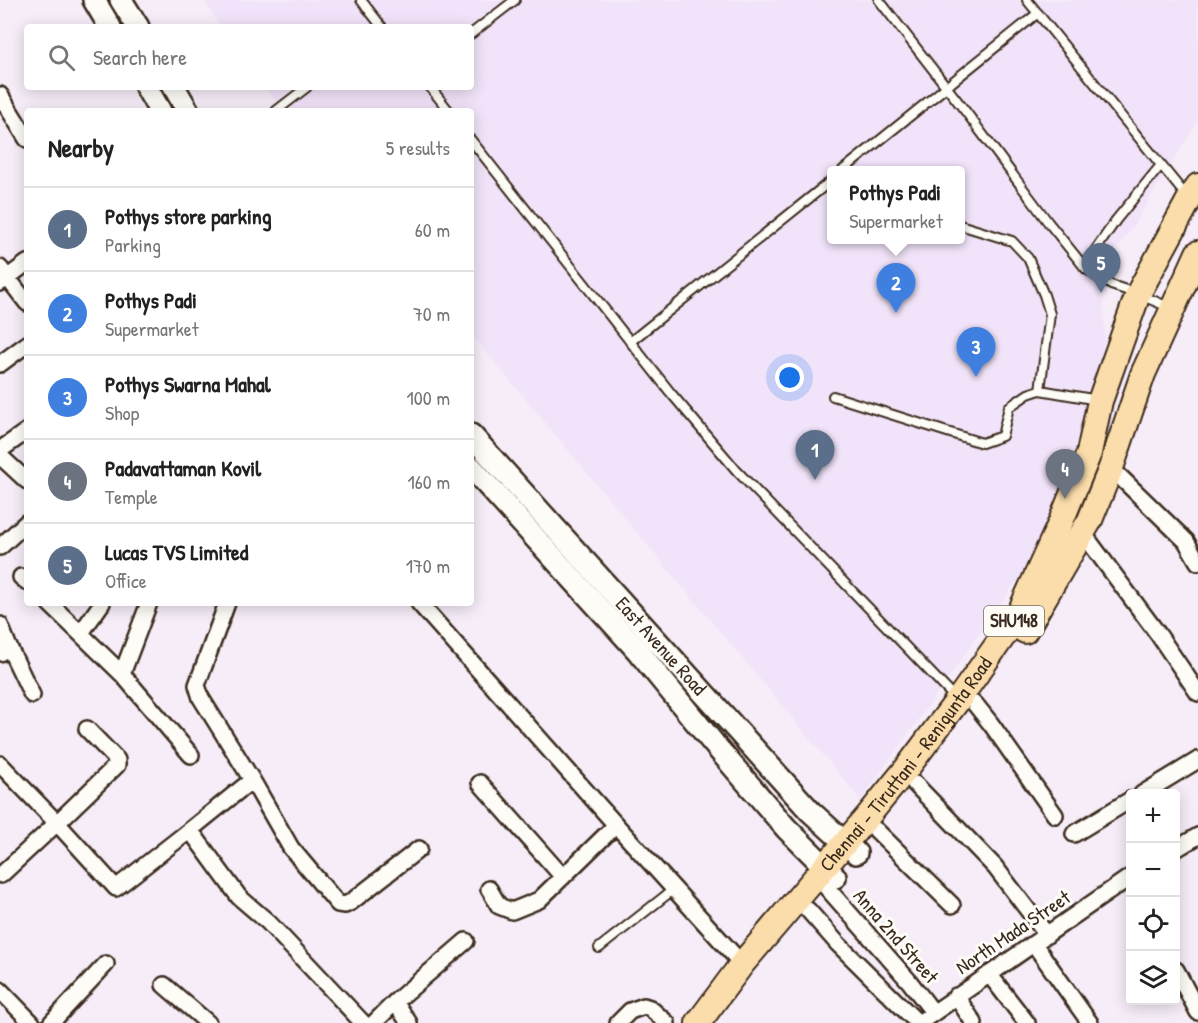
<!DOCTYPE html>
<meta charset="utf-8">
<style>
:root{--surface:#fff;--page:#f6f6f6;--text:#222;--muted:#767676;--line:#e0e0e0;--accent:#3b2a1e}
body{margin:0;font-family:"Patrick Hand",sans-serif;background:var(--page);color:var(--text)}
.controls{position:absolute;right:18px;bottom:18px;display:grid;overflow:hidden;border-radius:6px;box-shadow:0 3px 15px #0003}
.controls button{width:54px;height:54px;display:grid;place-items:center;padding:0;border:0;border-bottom:2px solid var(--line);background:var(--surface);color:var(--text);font:30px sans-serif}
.you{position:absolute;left:790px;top:378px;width:21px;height:21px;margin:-15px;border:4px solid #fff;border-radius:50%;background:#1a73e8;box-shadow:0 0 0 9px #1a73e833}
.badge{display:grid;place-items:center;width:39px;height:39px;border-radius:50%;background:var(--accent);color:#fff;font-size:20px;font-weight:700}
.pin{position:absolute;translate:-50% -50px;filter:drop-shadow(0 2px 3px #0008)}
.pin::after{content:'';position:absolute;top:32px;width:21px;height:18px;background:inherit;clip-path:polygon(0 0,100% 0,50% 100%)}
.popup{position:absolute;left:827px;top:166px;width:138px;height:78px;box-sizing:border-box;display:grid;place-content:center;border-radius:6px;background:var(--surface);filter:drop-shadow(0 2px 4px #0005);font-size:20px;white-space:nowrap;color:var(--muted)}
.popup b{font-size:22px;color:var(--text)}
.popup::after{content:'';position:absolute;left:50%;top:100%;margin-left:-12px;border:12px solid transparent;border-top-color:var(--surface)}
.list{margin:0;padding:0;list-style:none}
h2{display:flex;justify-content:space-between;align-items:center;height:78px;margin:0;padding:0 24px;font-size:26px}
h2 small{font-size:20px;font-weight:400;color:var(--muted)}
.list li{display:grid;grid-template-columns:39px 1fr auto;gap:18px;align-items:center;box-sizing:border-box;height:84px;padding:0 24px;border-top:2px solid var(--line)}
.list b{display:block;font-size:22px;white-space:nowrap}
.list p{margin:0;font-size:20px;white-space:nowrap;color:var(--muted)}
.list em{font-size:20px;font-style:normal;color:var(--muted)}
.icon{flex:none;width:33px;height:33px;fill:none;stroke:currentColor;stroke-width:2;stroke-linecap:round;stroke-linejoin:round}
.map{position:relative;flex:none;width:1198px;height:1023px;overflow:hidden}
.search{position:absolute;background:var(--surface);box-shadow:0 3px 15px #0003;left:24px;top:24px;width:450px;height:66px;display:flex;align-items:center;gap:15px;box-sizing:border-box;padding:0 21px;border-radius:6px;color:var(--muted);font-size:22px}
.panel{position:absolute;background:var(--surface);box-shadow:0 3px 15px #0003;left:24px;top:108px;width:450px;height:498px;border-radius:6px}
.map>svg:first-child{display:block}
.built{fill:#f1e3f9;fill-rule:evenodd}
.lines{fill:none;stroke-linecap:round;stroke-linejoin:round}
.service-casing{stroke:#3b2a1e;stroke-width:12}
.minor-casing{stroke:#3b2a1e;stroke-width:20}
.secondary-casing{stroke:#3b2a1e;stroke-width:26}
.primary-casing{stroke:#3b2a1e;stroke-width:28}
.service{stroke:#fdfcf7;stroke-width:8}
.minor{stroke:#fdfcf7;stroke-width:15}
.secondary{stroke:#fdfcf7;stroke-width:21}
.primary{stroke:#fbddab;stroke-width:24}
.labels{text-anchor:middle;stroke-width:6;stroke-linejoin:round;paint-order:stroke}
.shield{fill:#fdfcf7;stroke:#75695f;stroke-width:1.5}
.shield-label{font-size:18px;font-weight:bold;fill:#3b2a1e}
.street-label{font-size:20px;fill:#3b2a1e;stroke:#fdfcf7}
</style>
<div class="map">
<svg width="1198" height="1023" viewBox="0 0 1198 1023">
<rect width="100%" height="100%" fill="#f6edf8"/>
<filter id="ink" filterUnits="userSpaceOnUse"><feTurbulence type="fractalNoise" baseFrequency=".0167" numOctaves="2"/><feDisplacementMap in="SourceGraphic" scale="12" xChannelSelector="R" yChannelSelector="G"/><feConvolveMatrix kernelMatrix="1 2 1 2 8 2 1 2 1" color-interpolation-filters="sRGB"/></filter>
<g filter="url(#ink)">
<path class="built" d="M204,0H1198V121L1130,231L1102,269L1105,341L1051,533L861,800L471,334V111H284L264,87H471V27H220ZM832,170H960V240H832Z"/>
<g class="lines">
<g class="service-casing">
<path id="service" d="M361,0L382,27
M879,0L966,112L1048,222L1086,269L1111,285L1138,294L1171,308
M1027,0L1187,197
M471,34L515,0
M430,87L449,111
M276,111L307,87
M471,140L670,392L737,471L955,698
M843,170L1038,13
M960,225L1012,241L1028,258L1044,295L1050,314L1040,390
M1084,267L1116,220L1161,165
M630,342L832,180
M833,396L982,443L1002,436L1009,407L1028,394L1040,390L1098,400
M599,948L674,889"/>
</g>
<g class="minor-casing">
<path id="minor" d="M0,95L27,139
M0,268L27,303
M0,283L27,263
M0,364L27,344
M0,450L27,431
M0,456L27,481
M1111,468L1186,541L1198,562
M1083,533L1158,634L1198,693
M0,547L27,522
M21,577L27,582
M49,603L122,674L191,755
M227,603L197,685L201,698L252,780L291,848L338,904L345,905L351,902L419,849
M419,603L616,825L742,964
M0,625L8,645
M81,633L102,603
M0,653L8,645L32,695
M122,674L149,603
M975,704L991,724L1055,815
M87,729L117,760V765L57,823L116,888L190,830
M0,764L57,823L1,875
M252,780L190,830L239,897L268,922L363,1023
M480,783L563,877
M915,784L995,867L1047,935
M1142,794L1198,760
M876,830L952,905
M1074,834L1130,800
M1176,849L1198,836
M827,888L909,981L933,1012
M489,889L499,906L512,911L539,900L616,825
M808,910L838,944L918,1023
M1034,944L1090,1023
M1176,970L1198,1012
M989,974L1027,1023
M164,985L208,1023
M0,990L32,1023
M956,996L974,1023
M395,1002L409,1023
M51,1023L106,964
M374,1023L395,1002L466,941
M618,1023L630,1011L644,1006L650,1008L667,1023
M919,1023L1130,877"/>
</g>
<g class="secondary-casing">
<g id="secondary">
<path d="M94,0L110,27"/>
<path d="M121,0L138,27"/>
<path d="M146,87L160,111"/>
<path d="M174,87L188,111"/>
<path id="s1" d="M471,435L810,811L856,853"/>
<path d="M471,467L638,651L714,744L786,828L835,877"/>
</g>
</g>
<g class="primary-casing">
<g id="primary">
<path d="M1025,631L1090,520L1111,468L1143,374L1198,253"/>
<path id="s2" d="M698,1023L742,964L868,816L907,768L958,700L1019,614L1060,524L1089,453L1100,401L1138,294L1189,200L1198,186"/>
</g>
</g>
<use href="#service" class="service"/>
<use href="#minor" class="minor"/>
<use href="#secondary" class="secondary"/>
<use href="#primary" class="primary"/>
</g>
</g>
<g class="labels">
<rect class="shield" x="984" y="606" width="60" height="30" rx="4.5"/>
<g class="shield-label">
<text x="1014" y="627">SHU148</text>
</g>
<g class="street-label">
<text dy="7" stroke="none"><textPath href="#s1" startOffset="284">East Avenue Road</textPath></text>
<text dy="7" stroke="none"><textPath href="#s2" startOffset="332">Chennai - Tiruttani - Renigunta Road</textPath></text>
<text transform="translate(1013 932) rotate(-34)" y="7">North Mada Street</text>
<text transform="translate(896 936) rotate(49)" y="7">Anna 2nd Street</text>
</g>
</g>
</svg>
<div class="controls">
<button>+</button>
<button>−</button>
<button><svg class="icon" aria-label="locate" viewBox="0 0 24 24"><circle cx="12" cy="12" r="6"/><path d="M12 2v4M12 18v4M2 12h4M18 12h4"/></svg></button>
<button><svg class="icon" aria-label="layers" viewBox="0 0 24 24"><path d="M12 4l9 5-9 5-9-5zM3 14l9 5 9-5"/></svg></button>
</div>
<div class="you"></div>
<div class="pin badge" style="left:815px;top:480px;background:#5c6f8a">1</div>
<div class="pin badge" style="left:896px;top:313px;background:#3f7fe0">2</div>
<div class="popup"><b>Pothys Padi</b>Supermarket</div>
<div class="pin badge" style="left:976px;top:377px;background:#3f7fe0">3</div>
<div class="pin badge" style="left:1065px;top:499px;background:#6b7280">4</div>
<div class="pin badge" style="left:1101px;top:293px;background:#5c6f8a">5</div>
<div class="search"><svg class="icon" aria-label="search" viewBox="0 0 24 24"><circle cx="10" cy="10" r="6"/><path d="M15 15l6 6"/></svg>Search here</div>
<section class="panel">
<h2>Nearby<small>5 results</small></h2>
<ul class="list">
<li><span class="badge" style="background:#5c6f8a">1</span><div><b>Pothys store parking</b><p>Parking</p></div><em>60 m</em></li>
<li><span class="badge" style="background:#3f7fe0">2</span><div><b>Pothys Padi</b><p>Supermarket</p></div><em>70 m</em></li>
<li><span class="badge" style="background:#3f7fe0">3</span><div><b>Pothys Swarna Mahal</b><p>Shop</p></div><em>100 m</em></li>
<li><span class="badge" style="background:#6b7280">4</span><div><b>Padavattaman Kovil</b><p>Temple</p></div><em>160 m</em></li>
<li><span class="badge" style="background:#5c6f8a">5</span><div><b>Lucas TVS Limited</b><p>Office</p></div><em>170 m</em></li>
</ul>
</section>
</div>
